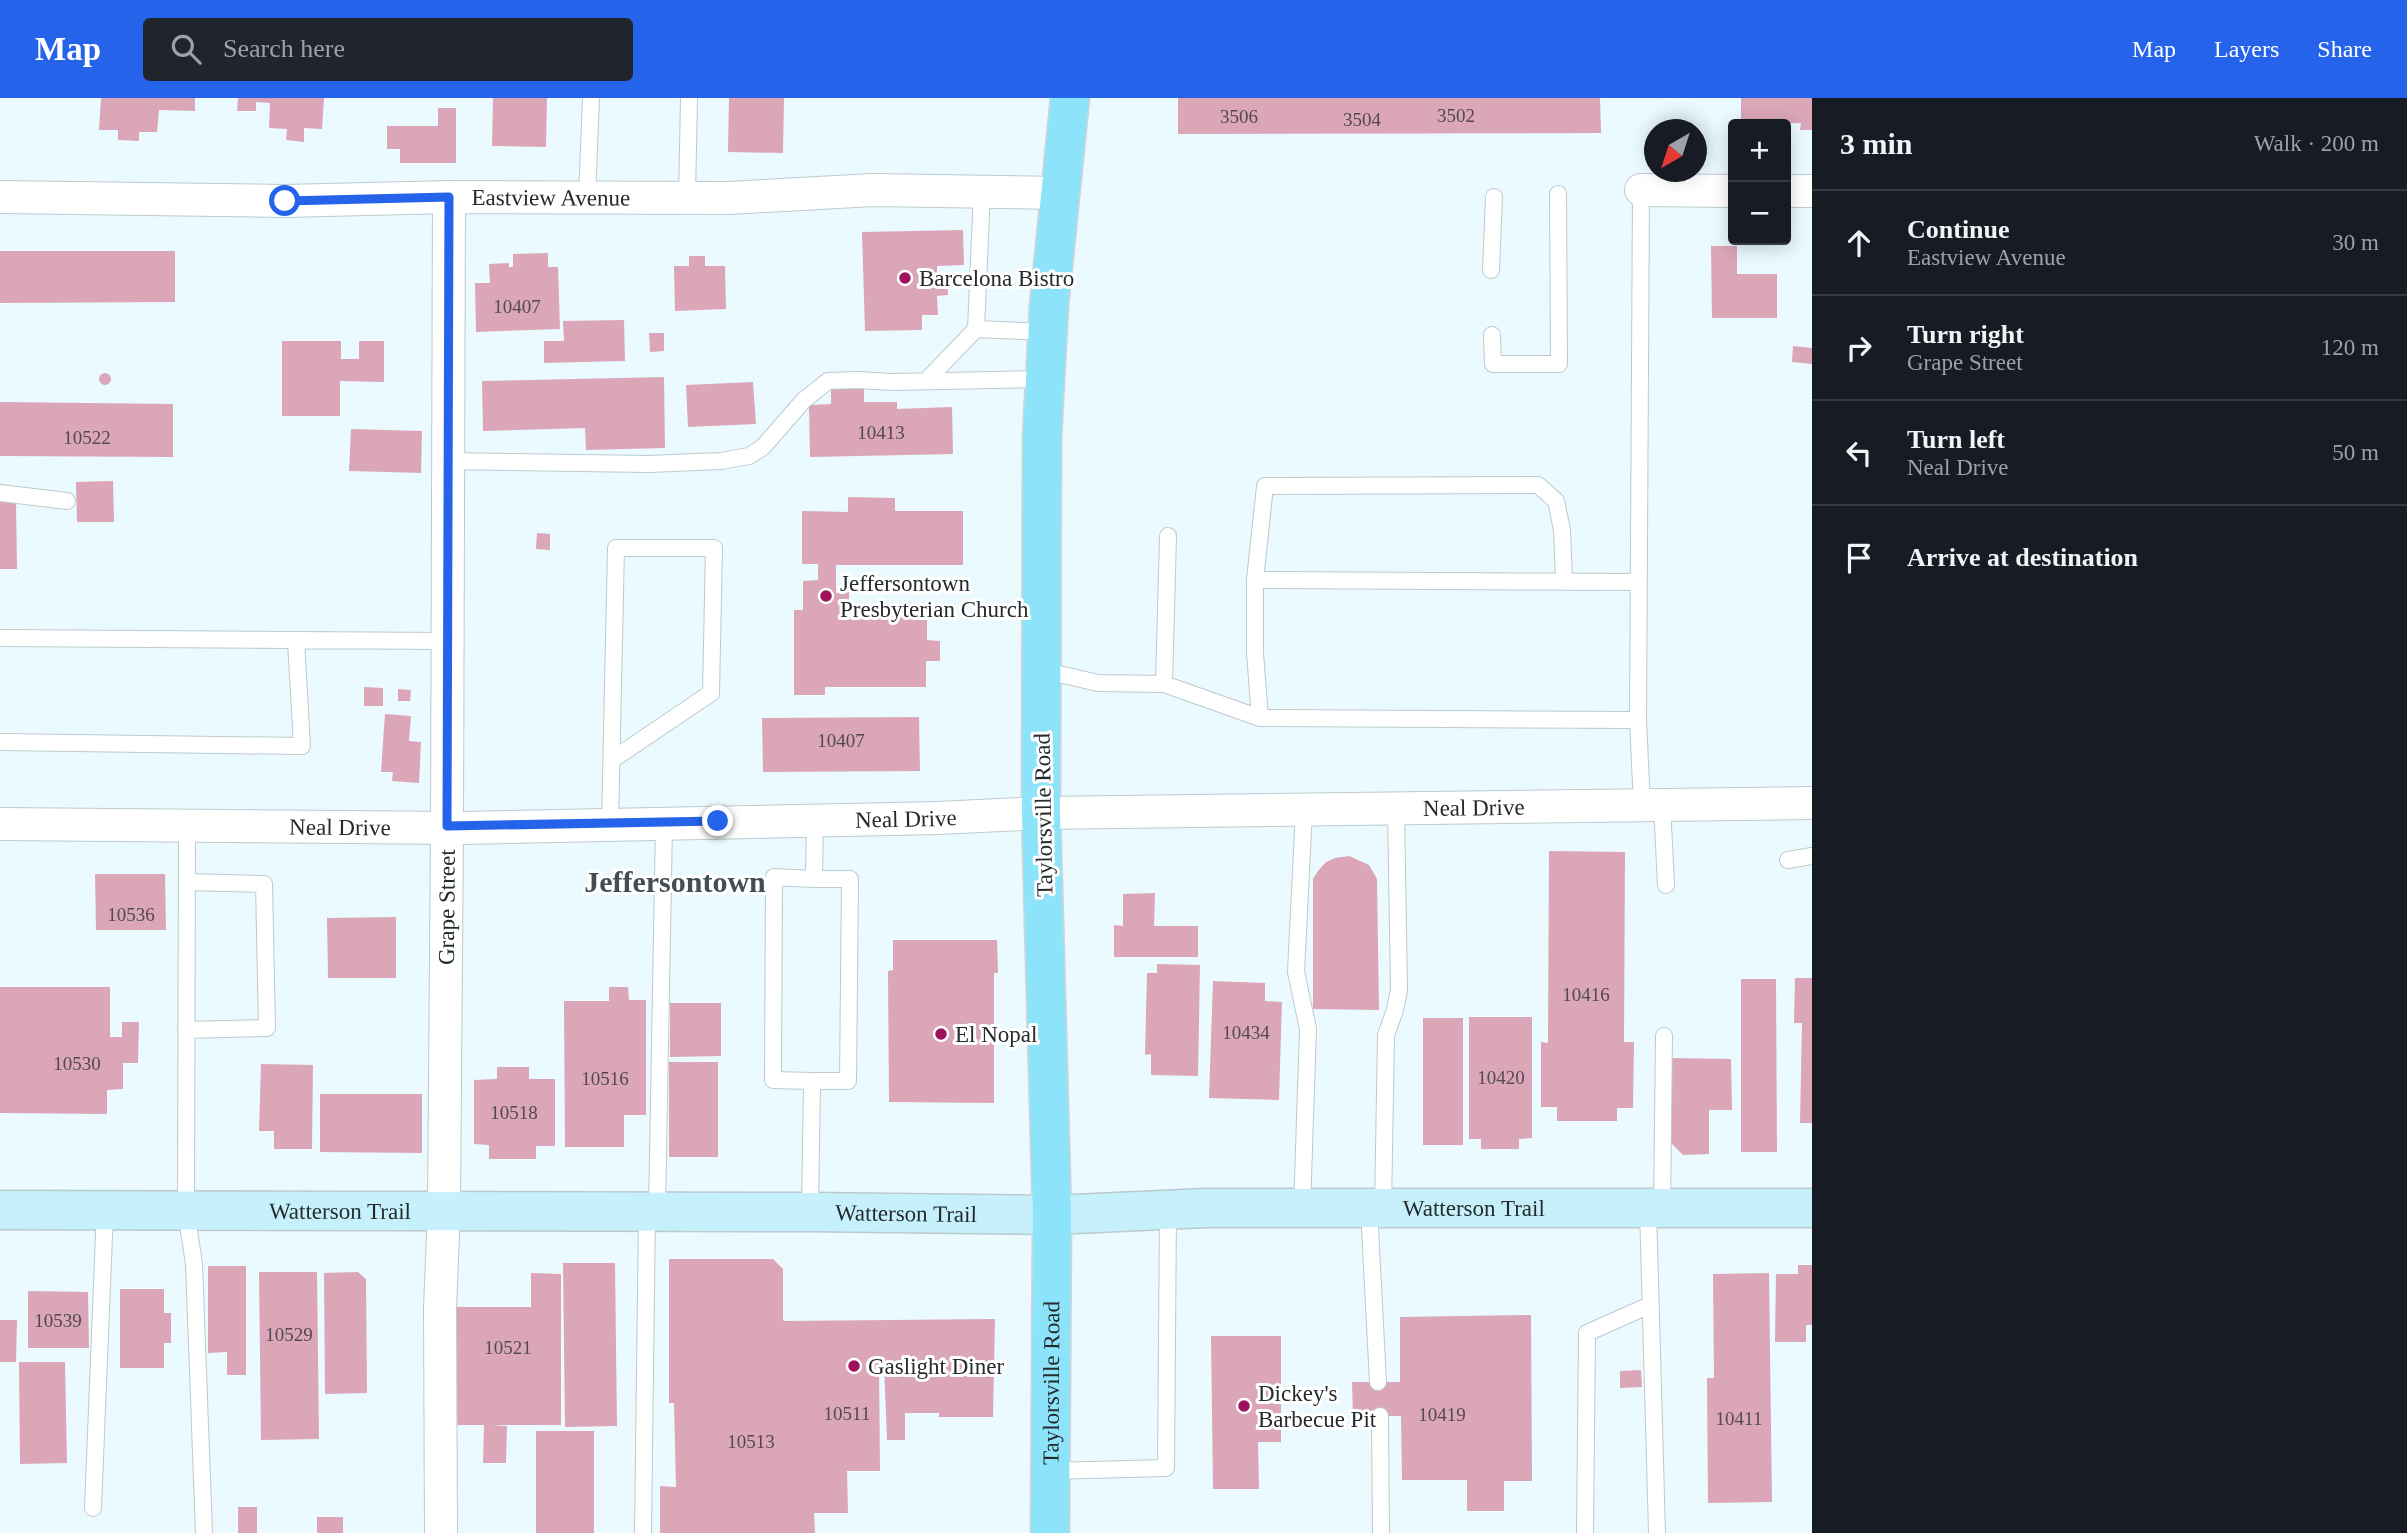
<!DOCTYPE html>
<meta charset="utf-8">
<style>
:root{--surface:#171b24;--page:#20242c;--text:#f1f3f6;--muted:#9ea1a6;--line:#363941;--accent:#2563eb}
body{margin:0;font-family:Georgia,serif;background:var(--page);color:var(--text)}
.controls{position:absolute;right:21px;top:21px;display:grid;overflow:hidden;border-radius:7px;box-shadow:0 4px 18px #0003}
.controls button{width:63px;height:63px;display:grid;place-items:center;padding:0;border:0;border-bottom:2px solid var(--line);background:var(--surface);color:var(--text);font:35px sans-serif}
.compass{position:absolute;left:1644px;top:21px;width:63px;height:63px;border-radius:50%;background:var(--surface);box-shadow:0 4px 18px #0003;rotate:219deg}
.stop{position:absolute;width:21px;height:21px;margin:-16px;border:5px solid #2563eb;border-radius:50%;background:#fff}
.stop.end{background:#2563eb;border-color:#fff;box-shadow:0 2px 7px #0008}
.list{margin:0;padding:0;list-style:none}
h2{display:flex;justify-content:space-between;align-items:center;height:91px;margin:0;padding:0 28px;font-size:30px}
h2 small{font-size:23px;font-weight:400;color:var(--muted)}
.list li{display:grid;grid-template-columns:46px 1fr auto;gap:21px;align-items:center;box-sizing:border-box;height:105px;padding:0 28px;border-top:2px solid var(--line)}
.list b{display:block;font-size:26px;white-space:nowrap}
.list p{margin:0;font-size:23px;white-space:nowrap;color:var(--muted)}
.list em{font-size:23px;font-style:normal;color:var(--muted)}
.icon{flex:none;width:38px;height:38px;fill:none;stroke:currentColor;stroke-width:2;stroke-linecap:round;stroke-linejoin:round}
.map{position:relative;flex:none;width:1812px;height:1435px;overflow:hidden}
header{display:flex;align-items:center;gap:42px;box-sizing:border-box;height:98px;padding:0 35px;background:var(--accent);color:#fff}
header strong{font-size:33px}
nav{display:flex;gap:38px;margin-inline-start:auto;font-size:24px}
.search{width:490px;height:63px;background:var(--page);display:flex;align-items:center;gap:18px;box-sizing:border-box;padding:0 24px;border-radius:7px;color:var(--muted);font-size:26px}
main{display:flex}
aside{flex:1;background:var(--surface)}
.map>svg:first-child{display:block}
.building{fill:#daa6b8}
.lines{fill:none;stroke-linecap:round;stroke-linejoin:round}
.service-casing{stroke:#bbcacf;stroke-width:18}
.minor-casing{stroke:#bbcacf;stroke-width:34}
.secondary-casing{stroke:#bbcacf;stroke-width:41}
.primary-casing{stroke:#d3d5d5;stroke-width:41}
.service{stroke:#fff;stroke-width:16}
.minor{stroke:#fff;stroke-width:32}
.secondary{stroke:#c6f1fc;stroke-width:38}
.primary{stroke:#8de3f9;stroke-width:38}
.route{stroke:#2563eb;stroke-width:9}
.poi-dot{fill:#9e115c;stroke:#fff;stroke-width:2.5}
.labels{text-anchor:middle;stroke-width:6;stroke-linejoin:round;paint-order:stroke}
.number-label{font-size:19px;fill:#524a50}
.street-label{font-size:23px;fill:#252b2d;stroke:#fff}
.poi-label{font-size:23px;fill:#252b2d;stroke:#fff;text-anchor:start}
.district-label{font-size:30px;font-weight:bold;fill:#424e52;stroke:#fff}
</style>
<header>
<strong>Map</strong>
<div class="search"><svg class="icon" aria-label="search" viewBox="0 0 24 24"><circle cx="10" cy="10" r="6"/><path d="M15 15l6 6"/></svg>Search here</div>
<nav><a>Map</a><a>Layers</a><a>Share</a></nav>
</header>
<main>
<div class="map">
<svg width="1812" height="1435" viewBox="0 0 1812 1435">
<rect width="100%" height="100%" fill="#ebfaff"/>
<path class="building" d="M101,0H195V13L159,12L157,34H139V43L118,42V32H99Z
M238,0H324L322,31L304,30V44L286,42L287,31L269,30L270,5L256,4V13H237Z
M493,0H547L546,49L492,48Z
M729,0H784L783,55L728,54Z
M1178,0H1600L1601,35L1178,36Z
M1741,0H1812V32H1800L1801,25L1741,26Z
M438,10H456V65H400V51H387V28H438Z
M963,132L964,167L937,168V182H947L948,197L937,198L938,217H922V232L865,233L862,134Z
M1711,148H1737V176H1777V220H1712Z
M0,153H175V204L0,205Z
M548,155V169H558L560,231L476,234L475,185H490L489,166L509,165V169H513V156Z
M689,158H705V168H725L726,211L675,213L674,168H689Z
M624,222L625,263L544,265V243H564L563,223Z
M649,235H664V253L650,254Z
M282,243H341V261H359V243H384V284L340,283V318H282Z
M1793,248L1812,250V266L1792,264Z
M99 281a6 6 0 1 1 12 0a6 6 0 1 1-12 0Z
M664,279L665,350L586,352L585,330L483,333L482,283Z
M753,284L756,326L688,329L686,287Z
M864,285V304H897V311L952,309L953,356L810,359L809,307L831,306V286Z
M0,304L173,306V359L0,358Z
M351,331L422,333L421,375L349,373Z
M113,383L114,424H77L76,384Z
M848,399L895,400V413H963V467H836V495L849,494V519H927V542L940,543V563H926V589H825V597H794V512H803V483L818,482V466H802V413L848,414Z
M0,403H16L17,471H0Z
M537,435L550,436V452L536,451Z
M364,589L383,590V608H364Z
M398,591L411,592L410,603H398Z
M385,616L411,618L409,643L421,644L419,685L392,683L393,674H381Z
M919,619L920,673L763,674L762,620Z
M1549,753L1625,754L1624,944H1634L1633,1010H1617V1023H1557V1009H1541V944L1548,945Z
M1349,758L1369,767L1377,781L1379,912L1313,911V781L1318,773L1326,764L1335,760Z
M95,776H165L166,832H96Z
M1155,795L1154,828H1198V859H1114V827L1123,828V796Z
M396,819V880H328L327,820Z
M893,842H997L998,875H994V1005L889,1004L888,873L893,872Z
M1157,866L1200,867L1198,978L1151,977V956L1145,957L1147,875H1157Z
M1795,880H1812V1025H1800L1802,925H1794Z
M1741,881H1776L1777,1054H1741Z
M1213,883L1265,885V903L1282,904L1279,1002L1209,1000Z
M0,889H110V939H122V924H139L138,965H123V991L107,992V1016L0,1015Z
M609,889H628L629,902H646V1017H624V1049H565L564,903H609Z
M670,905H721V958L670,959Z
M1469,919H1532V1040L1519,1041V1051H1481V1041H1469Z
M1423,920H1463V1047H1423Z
M1671,960L1731,961L1732,1012H1709V1056L1683,1057L1670,1044Z
M669,964H718V1059H669Z
M261,966L313,967L312,1051H274V1033H259Z
M497,969H529V981H555V1048H536V1061H489V1047L474,1046V982L497,981Z
M320,996H422V1055L320,1054Z
M669,1161H773L783,1171V1222L785,1223L995,1221L993,1319H939V1315H905V1342H887L884,1267H879L880,1373H847L848,1415H814L815,1435H660V1388L676,1389L674,1305H669Z
M563,1165H615L617,1328L565,1329Z
M1798,1167H1812V1227H1806V1244H1775L1776,1176H1798Z
M208,1168H246V1277H227V1254L208,1255Z
M259,1174H317L319,1341L261,1342Z
M358,1174L366,1181L367,1295L325,1296L324,1175Z
M531,1175L561,1176V1327H491L507,1328L506,1365H483L484,1327H456V1209H531Z
M1769,1175L1772,1404L1708,1405L1707,1280H1714L1713,1176Z
M120,1191H164V1215H171V1245H164V1270H120Z
M28,1193L88,1194L89,1250H28Z
M1531,1217L1532,1383H1504V1413H1467V1382H1402L1401,1318H1353L1352,1284H1400V1219Z
M0,1222H17L16,1264H0Z
M1211,1238H1281V1344H1258L1259,1391H1213Z
M19,1264H65L67,1365L20,1366Z
M1641,1272L1642,1289L1620,1290V1273Z
M536,1333H594V1435H536Z
M238,1409H257V1435H238Z
M317,1419H343V1435H317Z"/>
<g class="lines">
<g class="service-casing">
<path id="service" d="M587,100L591,0
M687,100L689,0
M1491,172L1494,99
M976,231L1047,234
M1492,237L1493,266H1559L1558,96
M926,283L976,231L982,93
M448,363L649,366L721,363L749,358L763,349L804,302L828,283L858,282L893,284L1045,281
M0,395L67,403
M1255,482L1637,484
M0,540L447,543
M1042,572L1098,585L1164,586L1260,620L1638,622L1642,707
M1164,586L1168,438
M1260,620L1255,555V482L1265,388L1538,387L1556,403L1562,432L1564,483
M1638,622L1641,92
M0,644L302,648L296,543
M1662,707L1666,787
M610,726L616,450H714L711,595L612,662
M187,727L186,1113L194,1166L204,1435
M1788,762L1812,758
M186,932L267,930L264,786L187,784
M812,983H848L850,781H814
M1302,1110L1308,931L1296,874L1304,712
M1383,1110L1386,937L1395,912L1399,892L1396,710
M1648,1110L1657,1435
M1662,1110L1664,938
M1369,1111L1378,1284
M657,1113L664,725
M810,1114L812,983L773,982L774,779L814,781L815,722
M1380,1318L1381,1435
M1050,1373L1166,1370L1168,1112
M93,1410L105,1112
M643,1435L647,1113
M1585,1435L1587,1235L1650,1207"/>
</g>
<g class="minor-casing">
<g id="minor">
<path d="M1641,92L1733,93"/>
<path d="M1786,93H1812"/>
<path id="s1" d="M0,99L285,103L449,99L728,100L873,92L1061,95"/>
<path id="s2" d="M0,726L460,730L938,720L1041,715L1812,705"/>
<path id="s3" d="M441,1435L440,1210L444,1113L447,728L449,99"/>
</g>
</g>
<g class="secondary-casing">
<g id="secondary">
<path id="s4" d="M0,1112L810,1114L1052,1117L1206,1110H1812"/>
</g>
</g>
<g class="primary-casing">
<g id="primary">
<path id="s5" d="M1050,1435L1052,1117L1041,715L1042,339L1049,208L1070,0"/>
</g>
</g>
<use href="#service" class="service"/>
<use href="#minor" class="minor"/>
<use href="#secondary" class="secondary"/>
<use href="#primary" class="primary"/>
</g>
<g class="lines">
<path class="route" d="M285,103L449,99L447,728L718,723"/>
</g>
<g class="poi-dot">
<circle cx="905" cy="180" r="7"/>
<circle cx="826" cy="498" r="7"/>
<circle cx="941" cy="936" r="7"/>
<circle cx="854" cy="1268" r="7"/>
<circle cx="1244" cy="1308" r="7"/>
</g>
<g class="labels">
<g class="number-label">
<text x="1456" y="24">3502</text>
<text x="1239" y="25">3506</text>
<text x="1362" y="28">3504</text>
<text x="517" y="215">10407</text>
<text x="881" y="341">10413</text>
<text x="87" y="346">10522</text>
<text x="841" y="649">10407</text>
<text x="131" y="823">10536</text>
<text x="1586" y="903">10416</text>
<text x="1246" y="941">10434</text>
<text x="77" y="972">10530</text>
<text x="1501" y="986">10420</text>
<text x="605" y="987">10516</text>
<text x="514" y="1021">10518</text>
<text x="58" y="1229">10539</text>
<text x="289" y="1243">10529</text>
<text x="508" y="1256">10521</text>
<text x="847" y="1322">10511</text>
<text x="1442" y="1323">10419</text>
<text x="1739" y="1327">10411</text>
<text x="751" y="1350">10513</text>
</g>
<g class="street-label">
<text dy="8" stroke="none"><textPath href="#s1" startOffset="551">Eastview Avenue</textPath></text>
<text dy="8" stroke="none"><textPath href="#s2" startOffset="1474">Neal Drive</textPath></text>
<text transform="translate(1043 717) rotate(-91)" y="8">Taylorsville Road</text>
<text dy="8" stroke="none"><textPath href="#s2" startOffset="906">Neal Drive</textPath></text>
<text dy="8" stroke="none"><textPath href="#s2" startOffset="340">Neal Drive</textPath></text>
<text dy="8" stroke="none"><textPath href="#s3" startOffset="626">Grape Street</textPath></text>
<text dy="8" stroke="none"><textPath href="#s4" startOffset="1474">Watterson Trail</textPath></text>
<text dy="8" stroke="none"><textPath href="#s4" startOffset="340">Watterson Trail</textPath></text>
<text dy="8" stroke="none"><textPath href="#s4" startOffset="906">Watterson Trail</textPath></text>
<text dy="8" stroke="none"><textPath href="#s5" startOffset="150">Taylorsville Road</textPath></text>
</g>
<g class="poi-label">
<text x="919" y="188">Barcelona Bistro</text>
<text x="840" y="493">Jeffersontown<tspan x="840" dy="26">Presbyterian Church</tspan></text>
<text x="955" y="944">El Nopal</text>
<text x="868" y="1276">Gaslight Diner</text>
<text x="1258" y="1303">Dickey's<tspan x="1258" dy="26">Barbecue Pit</tspan></text>
</g>
<g class="district-label">
<text x="675" y="794">Jeffersontown</text>
</g>
</g>
</svg>
<div class="controls">
<button>+</button>
<button>−</button>
</div>
<svg class="compass" viewBox="-18 -18 36 36"><path d="M0-13l5 13h-10z" fill="#e53935"/><path d="M0 13l5-13h-10z" fill="#9ea1a6"/></svg>
<div class="stop" style="left:285px;top:103px"></div>
<div class="stop end" style="left:718px;top:723px"></div>
</div>
<aside>
<h2>3 min<small>Walk · 200 m</small></h2>
<ul class="list">
<li><svg class="icon" aria-label="ahead" viewBox="0 0 24 24"><path d="M12 20V5M6 11l6-6 6 6"/></svg><div><b>Continue</b><p>Eastview Avenue</p></div><em>30 m</em></li>
<li><svg class="icon" aria-label="right" viewBox="0 0 24 24"><path d="M7 20v-9h11M14 6l5 5-5 5"/></svg><div><b>Turn right</b><p>Grape Street</p></div><em>120 m</em></li>
<li><svg class="icon" aria-label="left" viewBox="0 0 24 24"><path d="M17 20v-9H6M10 6l-5 5 5 5"/></svg><div><b>Turn left</b><p>Neal Drive</p></div><em>50 m</em></li>
<li><svg class="icon" aria-label="arrive" viewBox="0 0 24 24"><path d="M6 21V4h12l-3 4 3 4H6"/></svg><div><b>Arrive at destination</b></div></li>
</ul>
</aside>
</main>
